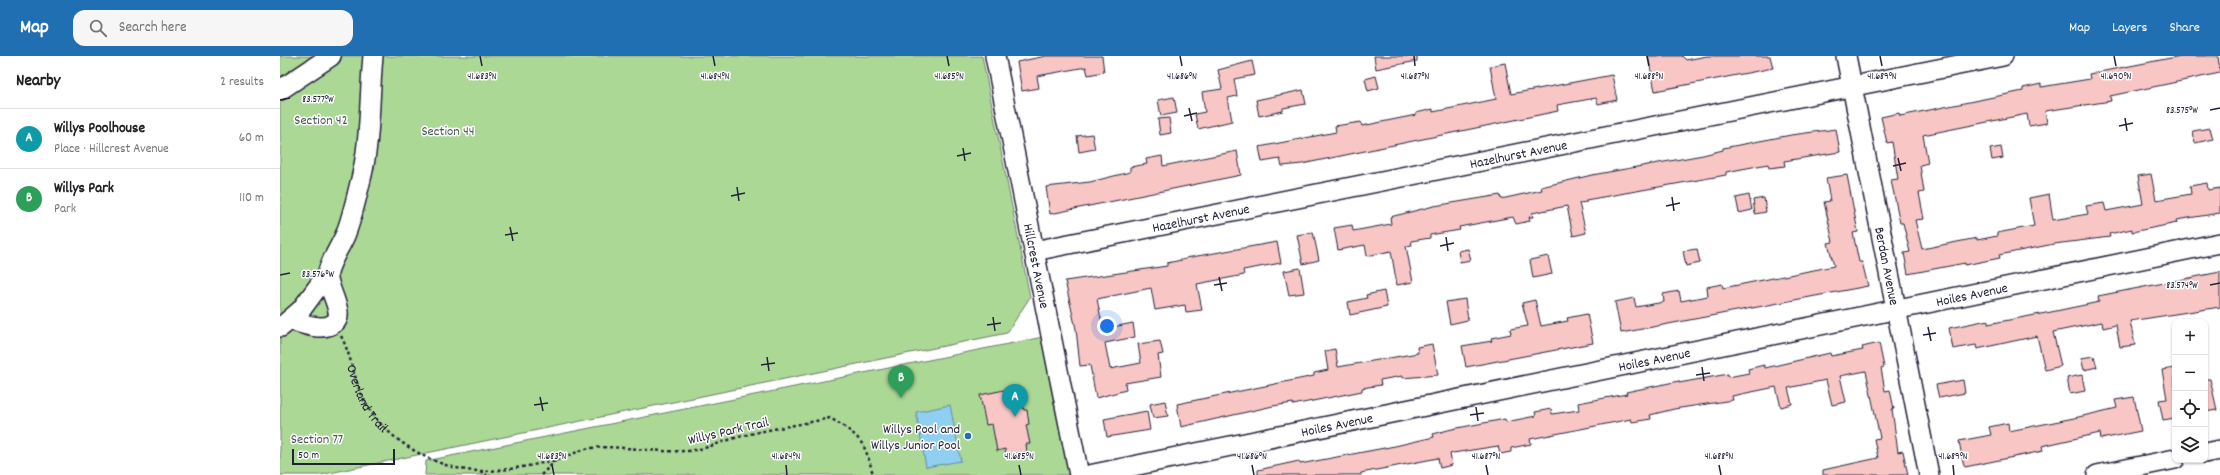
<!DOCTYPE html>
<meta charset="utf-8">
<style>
:root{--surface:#fff;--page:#f6f6f6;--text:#202124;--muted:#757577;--line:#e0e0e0;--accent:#1f6fb2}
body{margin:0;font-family:Dekko,sans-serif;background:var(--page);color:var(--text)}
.controls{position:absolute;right:12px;bottom:12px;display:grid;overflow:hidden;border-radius:8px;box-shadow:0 1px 3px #0004}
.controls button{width:36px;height:36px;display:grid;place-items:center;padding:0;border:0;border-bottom:1px solid var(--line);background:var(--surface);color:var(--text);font:20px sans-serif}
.scale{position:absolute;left:12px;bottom:10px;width:103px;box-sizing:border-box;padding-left:4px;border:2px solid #22223b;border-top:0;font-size:11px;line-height:14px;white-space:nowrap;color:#22223b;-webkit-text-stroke:3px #fff;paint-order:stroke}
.you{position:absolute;left:827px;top:270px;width:14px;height:14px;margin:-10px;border:3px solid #fff;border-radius:50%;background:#1a73e8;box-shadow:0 0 0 6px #1a73e833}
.badge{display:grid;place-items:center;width:26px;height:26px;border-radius:50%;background:var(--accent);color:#fff;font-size:13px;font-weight:700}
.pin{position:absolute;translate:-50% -33px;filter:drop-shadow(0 1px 2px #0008)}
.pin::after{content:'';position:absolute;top:21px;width:14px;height:12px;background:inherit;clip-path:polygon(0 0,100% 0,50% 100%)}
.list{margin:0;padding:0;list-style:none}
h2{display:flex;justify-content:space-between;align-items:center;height:52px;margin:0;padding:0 16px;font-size:17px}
h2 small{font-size:13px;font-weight:400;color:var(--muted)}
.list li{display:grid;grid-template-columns:26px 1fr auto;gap:12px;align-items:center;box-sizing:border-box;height:60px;padding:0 16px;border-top:1px solid var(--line)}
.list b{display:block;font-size:15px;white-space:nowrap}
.list p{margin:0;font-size:13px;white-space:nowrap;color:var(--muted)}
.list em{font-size:13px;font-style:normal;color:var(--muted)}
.icon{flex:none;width:22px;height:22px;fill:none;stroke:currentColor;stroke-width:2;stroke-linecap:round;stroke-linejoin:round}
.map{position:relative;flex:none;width:1940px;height:419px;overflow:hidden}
header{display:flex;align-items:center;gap:24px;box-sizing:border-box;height:56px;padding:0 20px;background:var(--accent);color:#fff}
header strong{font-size:19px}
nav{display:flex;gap:22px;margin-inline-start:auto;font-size:14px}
.search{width:280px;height:36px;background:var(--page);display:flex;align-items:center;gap:10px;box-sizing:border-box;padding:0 14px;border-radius:12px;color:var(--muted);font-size:15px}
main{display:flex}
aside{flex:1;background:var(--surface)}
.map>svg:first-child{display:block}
.green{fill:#acd896;stroke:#677d68}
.water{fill:#90cff1;stroke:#648aa8}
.building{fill:#f8c7c5;stroke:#22223b}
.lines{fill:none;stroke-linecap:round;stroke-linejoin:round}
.minor-casing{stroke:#22223b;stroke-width:22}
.path{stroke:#22223b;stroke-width:2.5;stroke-dasharray:3 3;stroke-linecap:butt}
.minor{stroke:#fff;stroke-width:19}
.ticks{fill:none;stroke:#22223b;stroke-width:1.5}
.poi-dot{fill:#1f6fb2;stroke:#fff;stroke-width:1.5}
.labels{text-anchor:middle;stroke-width:3;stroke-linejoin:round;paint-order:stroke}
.park-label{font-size:14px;fill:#4b5956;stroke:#fff}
.street-label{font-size:14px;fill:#22223b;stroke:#fff}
.poi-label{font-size:14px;fill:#22223b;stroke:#fff;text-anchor:end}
.ticks-label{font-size:10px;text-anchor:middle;fill:#22223b;stroke:#fff;stroke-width:3;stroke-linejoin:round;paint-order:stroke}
</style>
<header>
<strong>Map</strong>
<div class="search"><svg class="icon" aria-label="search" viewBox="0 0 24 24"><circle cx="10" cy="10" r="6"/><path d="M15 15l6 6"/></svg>Search here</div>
<nav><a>Map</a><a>Layers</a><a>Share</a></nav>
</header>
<main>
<aside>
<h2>Nearby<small>2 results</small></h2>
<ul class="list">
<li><span class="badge" style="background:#0f9aa8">A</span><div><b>Willys Poolhouse</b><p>Place · Hillcrest Avenue</p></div><em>60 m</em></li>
<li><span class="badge" style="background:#2e9e5b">B</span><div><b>Willys Park</b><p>Park</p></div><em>110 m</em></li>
</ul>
</aside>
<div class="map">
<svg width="1940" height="419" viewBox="0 0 1940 419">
<rect width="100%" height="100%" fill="#fff"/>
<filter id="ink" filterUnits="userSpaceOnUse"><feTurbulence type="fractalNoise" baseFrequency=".025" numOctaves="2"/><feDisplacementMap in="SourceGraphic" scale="8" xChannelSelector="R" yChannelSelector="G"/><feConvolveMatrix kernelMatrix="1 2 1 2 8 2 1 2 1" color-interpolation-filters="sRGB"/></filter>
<g filter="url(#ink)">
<path class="green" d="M0,0H702L750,241L727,277L40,419H0Z
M773,279L795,419H145L146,405Z"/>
<path class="water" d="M670,349L681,405L646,411L636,356Z"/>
<path class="building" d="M766,0H822L824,16L808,19L806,11L757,20L759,32L742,35L737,6Z
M1094,0H1137V5L1096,13Z
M1368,0H1402L1406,4L1427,0H1490L1493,12L1375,35Z
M1901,0H1938L1940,17L1830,40L1831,45L1765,55L1767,67L1749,70L1747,58L1643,79L1648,107L1640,109L1644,136L1639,137L1644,163L1635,164L1642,193L1697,182V184L1717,180V177L1754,170L1749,142L1769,138L1773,164L1808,158L1806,150L1824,147L1826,155L1863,148L1858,120L1871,118L1876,144L1911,138L1910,130L1927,127L1928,134L1940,132V157L1896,164L1897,167L1852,176V173L1829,178L1830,181L1774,188L1719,199L1720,202L1685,209V207L1628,218L1624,197L1630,196L1623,167H1620L1611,124L1618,123L1612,86L1607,87L1601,61L1619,57L1620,60L1743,35V32L1761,28V31L1810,23L1809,18Z
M972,5L975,19L954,23L957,40L948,42L952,65L918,73L915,58L925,56L922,36L942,33L938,14Z
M1225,7L1231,38L1332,19L1337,44L1318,48L1316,42L1277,49L1278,55L1022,108L1002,110L1000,103L982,106L979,91L1056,76L1055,70L1081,66L1082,70L1136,59V57L1153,53V56L1216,43L1210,10Z
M1096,20L1099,32L1088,35L1085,23Z
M1023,34L1026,48L1003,52V55L979,60L976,44Z
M894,41L897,57L881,60L878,44Z
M889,62L891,77L880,79L878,63Z
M1930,72L1933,83L1915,87L1913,75Z
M1556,73L1560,96L1504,105L1505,110L1489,112L1488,108L1446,116V119L1306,144L1307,146L1299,147L1306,177L1293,180L1287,150L1252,157L1253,161H1249L1250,165L1236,168L1233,161L1179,171L1180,174L1150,179V182L1131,185L1132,189L1126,190L1133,226L1117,229L1111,195L1087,200L1085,189L1058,194L1054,172L1072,169L1073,175L1111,168L1110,161L1154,150L1220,139L1221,143L1262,134L1261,131L1312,119L1423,99L1443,94V92L1511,79Z
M812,78L815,93L799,96L797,80Z
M1721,91L1723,102L1712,104L1710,93Z
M957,95L961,119L770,158L766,131L810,126L850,116V111L867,108L866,103L882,100L883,110Z
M1567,119L1578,176L1573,177L1579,206H1582L1588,230L1341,277L1335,246L1354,242L1356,251L1384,246L1383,238L1399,235L1401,245L1428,240L1427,231L1442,228L1443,232L1554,210L1548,187L1553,186L1544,146L1550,145L1546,122Z
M1469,139L1472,154L1459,157L1456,142Z
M1484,142L1486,156L1475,158L1473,144Z
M1033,176L1039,204L1023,208L1017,179Z
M997,186L1001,207L963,214L964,219L917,228L922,254L906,256L905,249L875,254L871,232L817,243L823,273L853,267L855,281L825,287L830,313L861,307L858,288L880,285L883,298L878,299L881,321L845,327L846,334L816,342L810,309L800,310L796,273L785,225L887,210V207L906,203V202Z
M1188,193L1191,204L1180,206L1178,195Z
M1417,193L1420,207L1406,210L1403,195Z
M1268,200L1272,218L1253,222L1250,204Z
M1020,212L1024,237L1009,239L1004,215Z
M1940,216V251L1850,265L1855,289L1840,291L1836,269L1823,272L1822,266L1773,276L1781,310L1765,314L1757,280L1697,293L1696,289L1673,293L1669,272L1708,264V268L1771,256L1819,246L1818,240Z
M1104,235L1107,251L1070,259L1068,246L1087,242L1086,239Z
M1185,243L1188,264L1170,268L1166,246Z
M1255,244L1261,270L1288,265L1287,262L1307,258L1313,287L1186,311L1182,290L1212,285L1211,282L1231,278L1230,273L1248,270L1242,247Z
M1599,287L1604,311L1601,312L1605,335L1610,334L1614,353H1612L1618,396L1623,395L1628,419H1543V414L1598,402L1594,383L1600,382L1586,315L1560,320L1566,346L1552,349L1546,324L1508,332L1512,348L1501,351L1496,331L1452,340L1453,344L1394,353L1370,359L1371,363L1352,366L1351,363L1250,383L1251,388L1231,392V396L1220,398L1218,390L1173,397L1170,398L1172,409L1160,412L1158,402L1081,417V419H978V414L1019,405L1020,408L1115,390L1154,381L1153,378L1172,373L1225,363L1226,366L1256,360L1255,356L1271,353L1272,358L1299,354L1298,347L1347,338L1346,336L1399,325V327L1448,318V321L1469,317L1468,313L1484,309L1485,312L1550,297L1551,300L1583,294L1582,291Z
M1152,288L1158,319L1122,322V320L1100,324L1101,329L1082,332V335L1013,349V347L993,350L901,371L897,348L1034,320V317L1048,314L1045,295L1055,293L1058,311L1138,297L1137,291Z
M1814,300L1817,311L1804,314L1801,302Z
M1895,312V362L1883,364L1879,344L1887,343L1882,314Z
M1802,319L1805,335L1790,338L1787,322Z
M1925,323H1930L1937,354L1925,356Z
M1683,324L1685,337L1659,342L1656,329Z
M739,331L744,354H747L749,368L746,369L750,388H746L747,396L726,400L725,393L717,395L712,368L706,369L700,339Z
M1854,341L1861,375L1821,383L1820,377L1762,390L1763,395L1685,411L1683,406L1679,385L1711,379L1709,371L1728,367L1729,375L1794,362L1837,352L1835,344Z
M885,345L888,360L873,362L870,348Z
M867,355L870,374L827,381L824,363Z"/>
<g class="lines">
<g class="minor-casing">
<g id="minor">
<path id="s2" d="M715,0L799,419"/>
<path id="s3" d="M1566,0L1649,419"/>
<path d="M0,34L51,0"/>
<path id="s4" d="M754,195L1723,0"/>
<path d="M10,264C22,268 43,276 54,267C67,258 45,231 48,216C51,203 61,190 66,177C72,161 76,144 80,127C91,86 89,42 93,0"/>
<path d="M1,271L21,254L48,217"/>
<path d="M1925,397L1940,394"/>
<path id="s5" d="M809,419L1940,187"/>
<path d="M1817,419L1895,403"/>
</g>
</g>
<g class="path">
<path id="s1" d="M61,280C72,301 74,325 85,346C104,383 158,415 200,415C225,415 251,410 275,404C287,402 299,393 312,392C344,389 374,397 406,395C424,394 438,387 455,382C486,373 519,369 550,362C580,380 585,385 593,419"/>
<path d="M200,416L207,419"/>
<path d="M261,419L276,404"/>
</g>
<use href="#minor" class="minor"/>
</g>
</g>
<path class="ticks" d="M200,0L202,10M433,0L435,10M667,0L669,10M900,0L902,10M1134,0L1135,10M1367,0L1369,10M1600,0L1602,10M1834,0L1836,10M0,44L10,42M909,52L912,65M1930,54L1940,52M904,60L917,57M1845,62L1847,75M1839,70L1853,67M683,92L685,105M677,100L691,97M1618,102L1621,115M1613,110L1626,107M457,131L459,145M451,140L465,137M1392,141L1394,155M1386,150L1400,147M230,171L233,185M225,179L238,177M1166,181L1168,195M1160,190L1174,187M0,219L10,217M939,221L942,235M934,229L947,227M1930,229L1940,227M713,261L715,275M707,269L721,267M1648,271L1651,285M1643,279L1656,277M487,301L489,315M481,309L495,307M1422,311L1424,325M1416,319L1430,317M260,341L263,355M254,349L268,347M1196,351L1198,365M1190,359L1204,357M272,409L274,419M506,409L507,419M739,409L741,419M972,409L974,419M1206,409L1208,419M1439,409L1441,419M1673,409L1674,419"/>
<circle class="poi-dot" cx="688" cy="380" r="4"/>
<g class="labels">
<g class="park-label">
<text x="41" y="68">Section 42</text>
<text x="168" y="79">Section 44</text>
<text x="37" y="387">Section 77</text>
</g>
<g class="street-label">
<text dy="5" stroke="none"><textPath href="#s4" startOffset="494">Hazelhurst Avenue</textPath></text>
<text dy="5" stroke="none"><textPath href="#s4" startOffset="170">Hazelhurst Avenue</textPath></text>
<text dy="5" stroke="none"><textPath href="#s2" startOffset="214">Hillcrest Avenue</textPath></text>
<text dy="5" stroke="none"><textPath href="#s3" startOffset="214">Berdan Avenue</textPath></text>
<text dy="5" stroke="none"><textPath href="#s5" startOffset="901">Hoiles Avenue</textPath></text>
<text dy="5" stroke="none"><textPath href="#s5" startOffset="577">Hoiles Avenue</textPath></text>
<text dy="5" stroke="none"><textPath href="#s1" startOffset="68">Overland Trail</textPath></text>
<text dy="5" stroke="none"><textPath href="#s5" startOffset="253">Hoiles Avenue</textPath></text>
<text transform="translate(448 374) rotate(-13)" y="5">Willys Park Trail</text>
</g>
<g class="poi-label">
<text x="680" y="377">Willys Pool and<tspan x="680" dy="16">Willys Junior Pool</tspan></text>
</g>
</g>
<g class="ticks-label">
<text x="202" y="23">41.683°N</text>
<text x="435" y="23">41.684°N</text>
<text x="669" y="23">41.685°N</text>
<text x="902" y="23">41.686°N</text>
<text x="1135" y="23">41.687°N</text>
<text x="1369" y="23">41.688°N</text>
<text x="1602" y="23">41.689°N</text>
<text x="1836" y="23">41.690°N</text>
<text x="38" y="46">83.577°W</text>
<text x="1902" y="57">83.575°W</text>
<text x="38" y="221">83.576°W</text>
<text x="1902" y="232">83.574°W</text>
<text x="272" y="403">41.683°N</text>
<text x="506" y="403">41.684°N</text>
<text x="739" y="403">41.685°N</text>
<text x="972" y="403">41.686°N</text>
<text x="1206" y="403">41.687°N</text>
<text x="1439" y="403">41.688°N</text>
<text x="1673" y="403">41.689°N</text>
</g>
</svg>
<div class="controls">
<button>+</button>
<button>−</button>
<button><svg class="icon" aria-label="locate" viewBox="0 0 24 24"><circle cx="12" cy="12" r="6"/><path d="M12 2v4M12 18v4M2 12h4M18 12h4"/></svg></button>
<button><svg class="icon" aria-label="layers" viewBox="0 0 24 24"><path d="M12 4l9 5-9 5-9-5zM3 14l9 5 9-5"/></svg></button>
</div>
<div class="scale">50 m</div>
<div class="you"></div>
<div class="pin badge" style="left:735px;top:361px;background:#0f9aa8">A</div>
<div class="pin badge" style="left:621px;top:342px;background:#2e9e5b">B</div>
</div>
</main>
